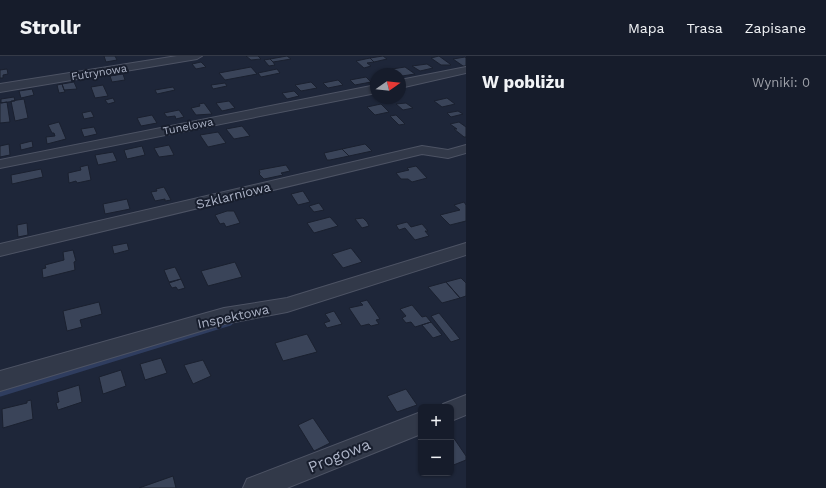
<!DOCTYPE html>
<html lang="pl">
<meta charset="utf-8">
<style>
:root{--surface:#161c2b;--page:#232937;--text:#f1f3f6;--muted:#9ea1a9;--line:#353a47}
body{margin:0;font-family:"Work Sans",sans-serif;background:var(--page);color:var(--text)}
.controls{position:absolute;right:12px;bottom:12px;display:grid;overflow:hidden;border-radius:6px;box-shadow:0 1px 3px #0004}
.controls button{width:36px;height:36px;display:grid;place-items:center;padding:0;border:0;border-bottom:1px solid var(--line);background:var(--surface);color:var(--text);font:20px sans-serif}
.compass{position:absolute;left:370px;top:12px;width:36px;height:36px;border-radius:50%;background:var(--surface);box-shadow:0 1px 3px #0004;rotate:76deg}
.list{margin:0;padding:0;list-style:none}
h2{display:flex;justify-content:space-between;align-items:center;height:52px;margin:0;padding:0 16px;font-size:17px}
h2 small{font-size:13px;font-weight:400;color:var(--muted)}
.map{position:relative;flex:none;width:466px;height:432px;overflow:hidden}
header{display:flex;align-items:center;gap:24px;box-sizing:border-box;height:56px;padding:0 20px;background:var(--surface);border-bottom:1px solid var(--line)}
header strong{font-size:19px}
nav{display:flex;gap:22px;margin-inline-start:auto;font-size:14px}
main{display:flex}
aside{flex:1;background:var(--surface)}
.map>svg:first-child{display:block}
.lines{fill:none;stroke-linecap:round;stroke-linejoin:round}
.stream{stroke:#2f3d5f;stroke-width:5}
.building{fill:#3a4459;stroke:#1a202f}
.minor-casing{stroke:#4d5364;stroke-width:2}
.minor{fill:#323949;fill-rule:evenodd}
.labels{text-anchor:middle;stroke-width:4;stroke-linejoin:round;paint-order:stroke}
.far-street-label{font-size:11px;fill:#acb3c6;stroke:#181e2d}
.street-label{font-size:13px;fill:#acb3c6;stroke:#181e2d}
.near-street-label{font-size:16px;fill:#acb3c6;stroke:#181e2d}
</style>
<header>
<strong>Strollr</strong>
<nav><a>Mapa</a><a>Trasa</a><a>Zapisane</a></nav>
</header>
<main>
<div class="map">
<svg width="466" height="432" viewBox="0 0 466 432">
<rect width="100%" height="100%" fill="#1e2639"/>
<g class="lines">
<path class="stream" d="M0,338L230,267"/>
</g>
<path class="building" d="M104,0H115L117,4L106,6Z
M246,0H258L261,3L251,4Z
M287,0L291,3L273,6L270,3Z
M383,0L387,3L374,6L370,2Z
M439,0L450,8L451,9H441L431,2Z
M465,1L466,2V10H463L453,3Z
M370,2L374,6L367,7L371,10L364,12L356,5Z
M270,3L273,6L275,9L269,10L264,4Z
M201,6L206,11L196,13L192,8Z
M427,8L433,12L420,15L412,10Z
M251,11L257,18L225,24L219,17Z
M405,11L415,18L402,20L392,13Z
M7,13L8,18L3,19V22H0V14Z
M277,13L280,17L261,21L258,17Z
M123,18L125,24L112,26L110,20Z
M366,21L371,26L355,29L350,24Z
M338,24L343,29L328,32L323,27Z
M74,26L77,33L64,34L62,28Z
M311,26L317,32L301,35L295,29Z
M225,27L227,30L213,33L211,29Z
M62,28L65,36L59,37L57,29Z
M103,29L108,40L95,42L91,31Z
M173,31L175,34L157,38L155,34Z
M32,33L34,39L21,42L19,35Z
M294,35L299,40L287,43L282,37Z
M14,41L15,45L1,47V43Z
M113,42L115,46L108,48L105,44Z
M447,42L455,48L442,51L434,45Z
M24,43L28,62L15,65L11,45Z
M229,45L235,52L222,55L216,47Z
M7,46L10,66L0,67V47Z
M204,47L212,58L196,59L191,52L200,50L199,48Z
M406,47L413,52L403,54L396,48Z
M381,48L389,56L375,59L367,51Z
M179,54L184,61L176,63L175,60L167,61L164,57Z
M91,55L94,61L84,63L82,57Z
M458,55L463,58L451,61L447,57Z
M152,59L157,67L141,70L137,62Z
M396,59L405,68L399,69L390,60Z
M59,66L66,83L47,88L46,81L55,80L54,77H52L48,69Z
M459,66L466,71V81H464L454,73H457L450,68Z
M242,70L250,80L234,83L226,73Z
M94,71L97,78L84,81L81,73Z
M218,76L226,87L208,91L200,79Z
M32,85L33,91L21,94L20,88Z
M9,88L10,99L0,101V90Z
M365,88L372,95L349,100L342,93Z
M169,89L174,99L159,101L154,92Z
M142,90L145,99L127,103L124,94Z
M342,93L349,100L330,104H327L324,97Z
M113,96L117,105L98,109L95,99Z
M88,109L91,124L77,127L76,125L69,127L68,117L81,114L80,111Z
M286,109L290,115L281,117L283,119L264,123L259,118L260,117L259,114Z
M416,110L427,122L412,126L408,123H401L396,117L409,114L407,112Z
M41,113L43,121L12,128L11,119Z
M164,131L171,144L165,145V143L155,145L151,136L157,135L156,133Z
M303,135L310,146L298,149L291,138Z
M127,143L130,153L105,158L103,148Z
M464,146L466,149V165L450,169L440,159L460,154L454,149Z
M319,147L324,154L314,156L309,150Z
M227,155H234L240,167L226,171L224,167L220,168L215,159Z
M330,161L338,170L314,177L307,167Z
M363,162L367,166L369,170L362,172L355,163Z
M407,166L411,171L422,168L428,175H425L429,180L415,184L405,172L399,174L396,169Z
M27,167L28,179L18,181L17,169Z
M127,187L129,194L114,198L112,190Z
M351,192L362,206L343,212L332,198Z
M73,194L76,205L74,206L75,214L43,222L42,213L46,212L45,209L64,204L63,196Z
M235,206L242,221L208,230L201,215Z
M175,211L181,223L169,226L164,214Z
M461,222L466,227V240L460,242L446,226Z
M181,223L185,232L178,234L176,231L172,232L169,227Z
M446,226L460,242L442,247L428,231Z
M367,244L380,263L376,264L379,268L371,270L369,268L361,270L349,252L363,249L360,246Z
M99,246L102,258L80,264L82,271L67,275L63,255Z
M412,249L422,261L426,260L431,266L415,271L411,266L406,267L402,262L406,260L400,253Z
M334,255L342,268L327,272L324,267L330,265L325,258Z
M439,257L460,283L451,286L431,260Z
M431,266L442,279L433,282L422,269Z
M307,278L317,296L283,305L275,287Z
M161,302L167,317L145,324L140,308Z
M203,304L211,320L193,328L184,309Z
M121,314L126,330L103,338L99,321Z
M79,329L82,346L58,354L56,347L59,346L57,336Z
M406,333L417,349L397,356L387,340Z
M31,344L33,363L3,372L2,353L27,347V345Z
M313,362L330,387L314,395L298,369Z
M451,378L466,400V404L451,410Z
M173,420L176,432H139Z"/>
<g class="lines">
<g class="minor-casing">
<path id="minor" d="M177,0H202L197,3L0,36V28Z
M466,11V17L400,32V24Z
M376,29V37L0,112V104Z
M466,89V97L448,102L422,98L0,200V188L422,90L448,94Z
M466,187V199L287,256L224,268L0,335V315L224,252L287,242Z
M466,339V359L451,365V351H441L443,348Z
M421,356V378L287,432H243L247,423Z"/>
</g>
<use href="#minor" class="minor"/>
</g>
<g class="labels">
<g class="far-street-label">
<text transform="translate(99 16) rotate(-9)" y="4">Futrynowa</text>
<text transform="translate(188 70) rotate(-11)" y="4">Tunelowa</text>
</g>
<g class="street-label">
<text transform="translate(233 139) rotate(-14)" y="5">Szklarniowa</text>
<text transform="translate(233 260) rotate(-12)" y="5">Inspektowa</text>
</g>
<g class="near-street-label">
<text transform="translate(339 399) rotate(-22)" y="6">Progowa</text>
</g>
</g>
</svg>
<div class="controls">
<button>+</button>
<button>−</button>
</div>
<svg class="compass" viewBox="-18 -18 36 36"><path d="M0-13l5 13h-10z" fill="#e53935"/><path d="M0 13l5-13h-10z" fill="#9ea1a9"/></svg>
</div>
<aside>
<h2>W pobliżu<small>Wyniki: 0</small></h2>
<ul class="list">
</ul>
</aside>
</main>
